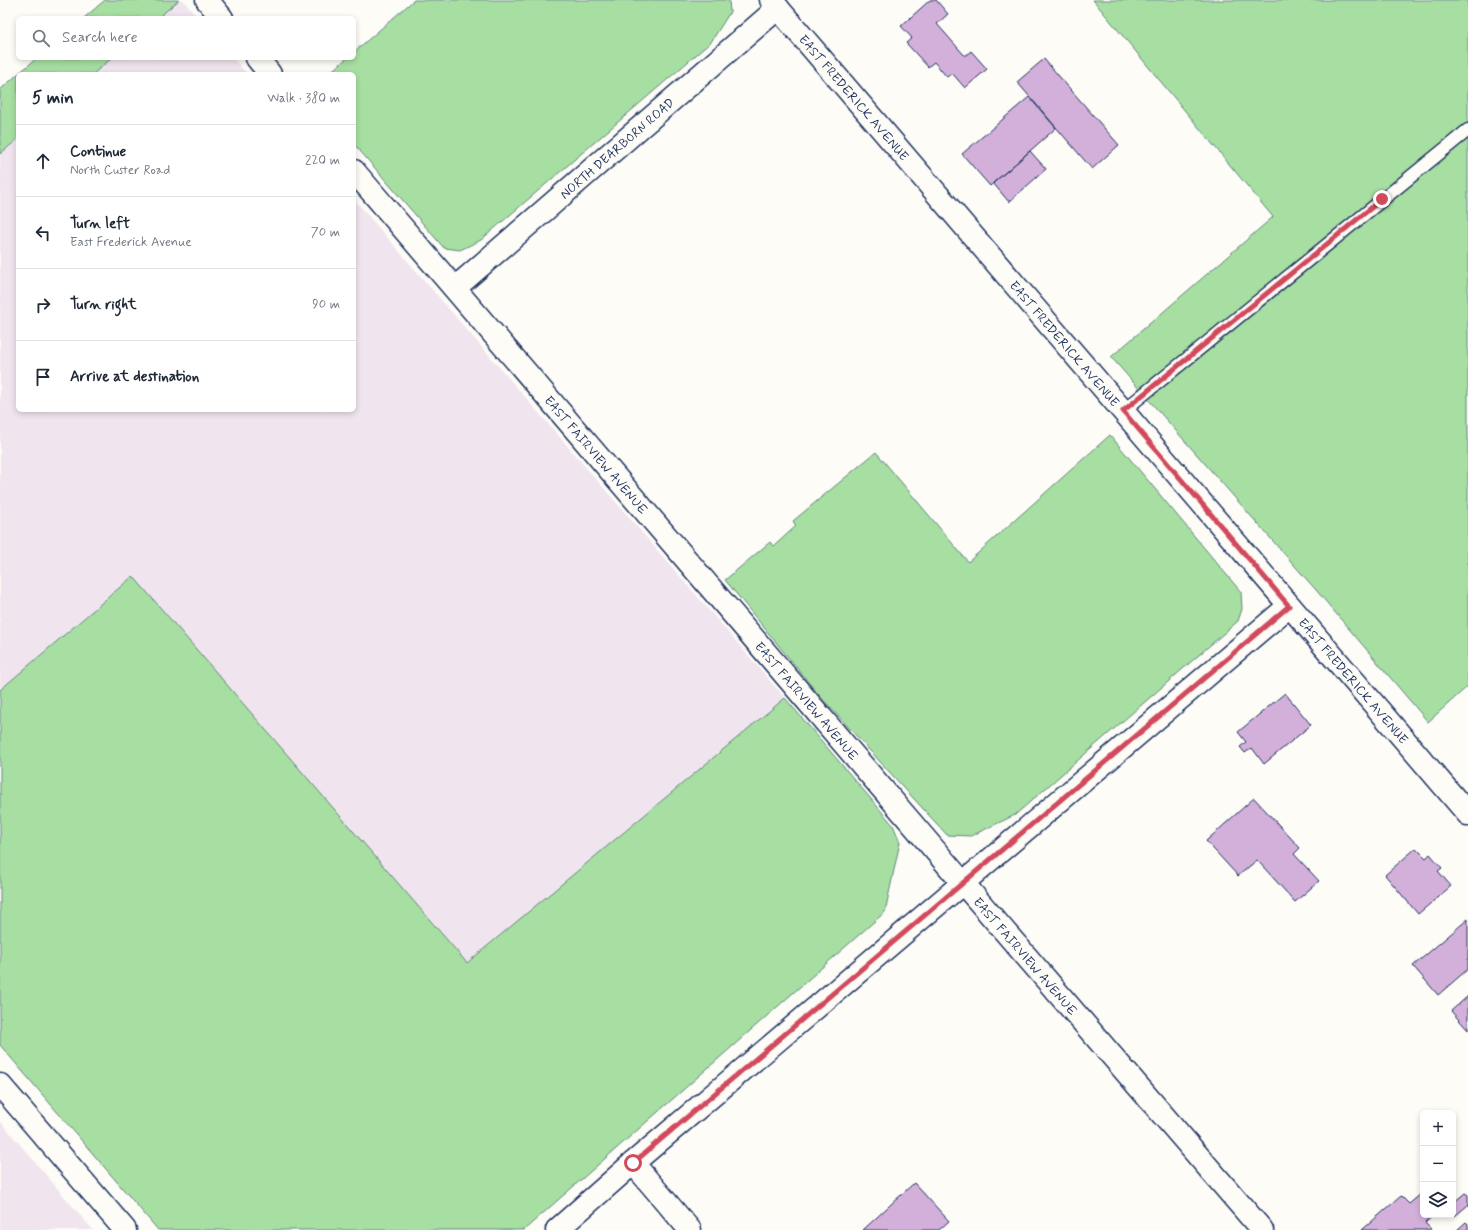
<!DOCTYPE html>
<meta charset="utf-8">
<style>
:root{--surface:#fff;--page:#f2f2f3;--text:#1f2937;--muted:#747a83;--line:#e0e1e3}
body{margin:0;font-family:Mynerve,sans-serif;background:var(--page);color:var(--text)}
.controls{position:absolute;right:12px;bottom:12px;display:grid;overflow:hidden;border-radius:6px;box-shadow:0 2px 6px #0003}
.controls button{width:36px;height:36px;display:grid;place-items:center;padding:0;border:0;border-bottom:1px solid var(--line);background:var(--surface);color:var(--text);font:20px sans-serif}
.stop{position:absolute;width:12px;height:12px;margin:-9px;border:3px solid #d1495b;border-radius:50%;background:#fff}
.stop.end{background:#d1495b;border-color:#fff;box-shadow:0 1px 4px #0008}
.list{margin:0;padding:0;list-style:none}
h2{display:flex;justify-content:space-between;align-items:center;height:52px;margin:0;padding:0 16px;font-size:17px}
h2 small{font-size:13px;font-weight:400;color:var(--muted)}
.list li{display:grid;grid-template-columns:26px 1fr auto;gap:12px;align-items:center;box-sizing:border-box;height:72px;padding:0 16px;border-top:1px solid var(--line)}
.list b{display:block;font-size:15px;white-space:nowrap}
.list p{margin:0;font-size:13px;white-space:nowrap;color:var(--muted)}
.list em{font-size:13px;font-style:normal;color:var(--muted)}
.icon{flex:none;width:22px;height:22px;fill:none;stroke:currentColor;stroke-width:2;stroke-linecap:round;stroke-linejoin:round}
.map{position:relative;flex:none;width:1468px;height:1230px;overflow:hidden}
.search{position:absolute;background:var(--surface);box-shadow:0 2px 6px #0003;left:16px;top:16px;width:340px;height:44px;display:flex;align-items:center;gap:10px;box-sizing:border-box;padding:0 14px;border-radius:6px;color:var(--muted);font-size:15px}
.panel{position:absolute;background:var(--surface);box-shadow:0 2px 6px #0003;left:16px;top:72px;width:340px;height:340px;border-radius:6px}
.map>svg:first-child{display:block}
.built{fill:#f0e5ee}
.green{fill:#a7dea1;stroke:#618680}
.building{fill:#d3b0da;stroke:#1b2f5e}
.lines{fill:none;stroke-linecap:round;stroke-linejoin:round}
.service-casing{stroke:#1b2f5e;stroke-width:15}
.minor-casing{stroke:#1b2f5e;stroke-width:25}
.secondary-casing{stroke:#1b2f5e;stroke-width:25}
.service{stroke:#fdfcf7;stroke-width:12}
.minor{stroke:#fdfcf7;stroke-width:22}
.secondary{stroke:#fdfcf7;stroke-width:22}
.route{stroke:#d1495b;stroke-width:5}
.labels{text-anchor:middle;stroke-width:4;stroke-linejoin:round;paint-order:stroke}
.street-label{font-size:13px;fill:#1b2f5e;stroke:#fdfcf7}
</style>
<div class="map">
<svg width="1468" height="1230" viewBox="0 0 1468 1230">
<rect width="100%" height="100%" fill="#fdfcf7"/>
<filter id="ink" filterUnits="userSpaceOnUse"><feTurbulence type="fractalNoise" baseFrequency=".025" numOctaves="2"/><feDisplacementMap in="SourceGraphic" scale="8" xChannelSelector="R" yChannelSelector="G"/><feConvolveMatrix kernelMatrix="1 2 1 2 8 2 1 2 1" color-interpolation-filters="sRGB"/></filter>
<g filter="url(#ink)">
<path class="built" d="M179,0H183L198,18H158Z
M112,58H233L247,74H93Z
M18,139V410H354V199L785,698L467,963L133,576L0,690V154Z
M0,1121L93,1230H0Z"/>
<path class="green" d="M105,0H179L158,18H84Z
M414,0H729L730,12L711,42L481,240L460,250L444,248L354,144V74H328L347,58H354V52Z
M1093,0H1468V686L1428,722L1316,590L1111,357L1273,217Z
M37,58H112L93,74H18Z
M18,74V139L0,154V90Z
M1110,435L1241,592L1242,609L1238,621L1015,815L971,836L947,835L819,695L725,580L770,542L774,546L796,526L793,521L876,452L968,562Z
M133,576L467,963L785,698L893,825L900,842L885,912L524,1230H158L0,1045V690Z"/>
<path class="building" d="M930,0H936L948,14L937,24L965,56L971,51L987,69L965,88L952,73L947,77L934,62L928,67L906,43L912,38L901,26Z
M1044,59L1119,145L1092,169L1017,82Z
M1029,97L1056,128L990,186L962,154Z
M1030,151L1046,169L1009,202L993,183Z
M1285,693L1311,725L1264,764L1252,748L1245,753L1240,747L1246,742L1238,732Z
M1254,798L1300,848L1294,854L1319,881L1295,902L1257,860L1238,876L1206,841Z
M1416,848L1426,858L1430,854L1442,868L1438,871L1451,886L1418,914L1385,875Z
M1468,919V969L1438,995L1413,966Z
M1468,996V1030L1451,1011Z
M914,1183L949,1221L939,1230H863Z
M1465,1193L1468,1195V1205L1455,1216L1453,1214V1203Z
M1421,1194L1423,1196V1215H1434L1425,1223L1432,1230H1362L1401,1196L1409,1204Z
M1466,1222L1468,1224V1230H1457Z"/>
<g class="lines">
<g class="service-casing">
<path id="service" d="M1123,411L1468,130"/>
</g>
<g class="minor-casing">
<g id="minor">
<path d="M207,0L222,18"/>
<path d="M257,58L270,74"/>
<path id="s1" d="M354,171L963,883L1262,1230"/>
<path id="s2" d="M455,288L778,8"/>
<path d="M0,1085L125,1230"/>
<path d="M633,1163L690,1230"/>
<path d="M557,1230L633,1163L1289,606"/>
</g>
</g>
<g class="secondary-casing">
<g id="secondary">
<path id="s3" d="M771,0L1468,814"/>
</g>
</g>
<use href="#service" class="service"/>
<use href="#minor" class="minor"/>
<use href="#secondary" class="secondary"/>
</g>
</g>
<g class="lines" filter="url(#ink)">
<path class="route" d="M633,1163L1289,606L1123,411L1382,199"/>
</g>
<g class="labels">
<g class="street-label">
<text dy="5" stroke="none"><textPath href="#s3" startOffset="128">EAST FREDERICK AVENUE</textPath></text>
<text dy="5" stroke="none"><textPath href="#s2" startOffset="214">NORTH DEARBORN ROAD</textPath></text>
<text dy="5" stroke="none"><textPath href="#s3" startOffset="452">EAST FREDERICK AVENUE</textPath></text>
<text dy="5" stroke="none"><textPath href="#s1" startOffset="373">EAST FAIRVIEW AVENUE</textPath></text>
<text dy="5" stroke="none"><textPath href="#s3" startOffset="896">EAST FREDERICK AVENUE</textPath></text>
<text dy="5" stroke="none"><textPath href="#s1" startOffset="697">EAST FAIRVIEW AVENUE</textPath></text>
<text dy="5" stroke="none"><textPath href="#s1" startOffset="1033">EAST FAIRVIEW AVENUE</textPath></text>
</g>
</g>
</svg>
<div class="controls">
<button>+</button>
<button>−</button>
<button><svg class="icon" aria-label="layers" viewBox="0 0 24 24"><path d="M12 4l9 5-9 5-9-5zM3 14l9 5 9-5"/></svg></button>
</div>
<div class="stop" style="left:633px;top:1163px"></div>
<div class="stop end" style="left:1382px;top:199px"></div>
<div class="search"><svg class="icon" aria-label="search" viewBox="0 0 24 24"><circle cx="10" cy="10" r="6"/><path d="M15 15l6 6"/></svg>Search here</div>
<section class="panel">
<h2>5 min<small>Walk · 380 m</small></h2>
<ul class="list">
<li><svg class="icon" aria-label="ahead" viewBox="0 0 24 24"><path d="M12 20V5M6 11l6-6 6 6"/></svg><div><b>Continue</b><p>North Custer Road</p></div><em>220 m</em></li>
<li><svg class="icon" aria-label="left" viewBox="0 0 24 24"><path d="M17 20v-9H6M10 6l-5 5 5 5"/></svg><div><b>Turn left</b><p>East Frederick Avenue</p></div><em>70 m</em></li>
<li><svg class="icon" aria-label="right" viewBox="0 0 24 24"><path d="M7 20v-9h11M14 6l5 5-5 5"/></svg><div><b>Turn right</b></div><em>90 m</em></li>
<li><svg class="icon" aria-label="arrive" viewBox="0 0 24 24"><path d="M6 21V4h12l-3 4 3 4H6"/></svg><div><b>Arrive at destination</b></div></li>
</ul>
</section>
</div>
